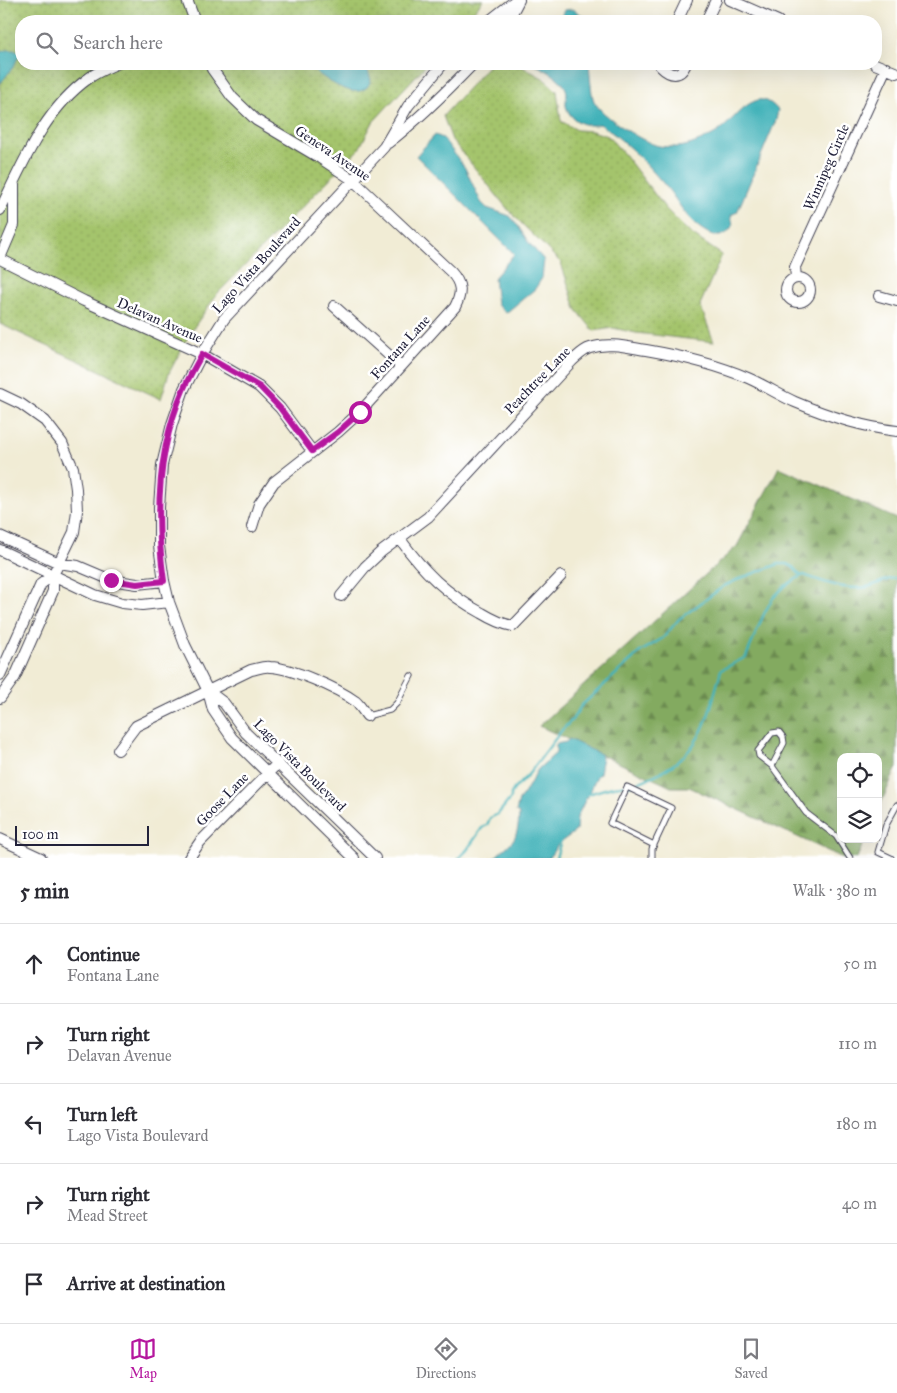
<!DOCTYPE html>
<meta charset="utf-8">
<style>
:root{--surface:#fff;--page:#f7f7f7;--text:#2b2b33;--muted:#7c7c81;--line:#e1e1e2;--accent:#b5179e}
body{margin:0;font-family:"IM FELL Great Primer",serif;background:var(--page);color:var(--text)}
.controls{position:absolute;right:15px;bottom:15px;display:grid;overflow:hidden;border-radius:10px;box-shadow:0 5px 20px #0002}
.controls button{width:45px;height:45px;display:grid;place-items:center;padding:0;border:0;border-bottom:1px solid var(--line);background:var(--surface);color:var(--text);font:25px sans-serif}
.scale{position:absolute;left:15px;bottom:12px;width:134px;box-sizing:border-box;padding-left:5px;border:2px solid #22223b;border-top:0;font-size:14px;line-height:18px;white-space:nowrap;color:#22223b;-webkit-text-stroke:4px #fff;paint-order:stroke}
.stop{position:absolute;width:15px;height:15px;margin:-11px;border:4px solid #b5179e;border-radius:50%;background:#fff}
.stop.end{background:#b5179e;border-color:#fff;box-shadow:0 1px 5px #0008}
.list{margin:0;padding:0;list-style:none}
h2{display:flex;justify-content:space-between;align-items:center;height:65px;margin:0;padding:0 20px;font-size:21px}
h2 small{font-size:16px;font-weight:400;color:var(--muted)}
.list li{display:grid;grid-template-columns:32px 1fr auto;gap:15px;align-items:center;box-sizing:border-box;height:80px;padding:0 20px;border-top:1px solid var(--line)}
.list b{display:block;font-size:19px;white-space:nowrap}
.list p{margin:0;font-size:16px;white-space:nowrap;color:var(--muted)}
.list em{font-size:16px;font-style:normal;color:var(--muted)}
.icon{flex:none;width:28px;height:28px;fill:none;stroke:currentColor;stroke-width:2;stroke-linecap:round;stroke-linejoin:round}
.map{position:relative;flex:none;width:897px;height:858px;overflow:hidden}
.search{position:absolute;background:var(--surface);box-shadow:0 5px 20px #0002;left:15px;right:15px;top:15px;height:55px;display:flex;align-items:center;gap:12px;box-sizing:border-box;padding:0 18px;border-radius:20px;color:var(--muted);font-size:19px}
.sheet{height:465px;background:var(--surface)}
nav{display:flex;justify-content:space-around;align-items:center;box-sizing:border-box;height:70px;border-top:1px solid var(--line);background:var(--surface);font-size:14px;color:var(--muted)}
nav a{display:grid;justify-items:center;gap:2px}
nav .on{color:var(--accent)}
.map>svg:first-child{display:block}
.grass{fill:url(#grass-dots);stroke:#637354}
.forest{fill:url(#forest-firs);stroke:#52664e}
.water{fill:#42b2b9;stroke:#326a7a}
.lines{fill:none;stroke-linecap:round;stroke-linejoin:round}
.stream{stroke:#42b2b9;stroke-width:2.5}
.lane-casing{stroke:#414052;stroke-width:7}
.street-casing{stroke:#414052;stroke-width:12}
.lane{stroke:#fff;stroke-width:5}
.street{stroke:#fff;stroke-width:10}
.route{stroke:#b5179e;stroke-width:6}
.labels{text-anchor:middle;stroke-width:5;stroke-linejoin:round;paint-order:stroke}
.street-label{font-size:14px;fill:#22223b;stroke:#fff}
</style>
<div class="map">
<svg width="897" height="858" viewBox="0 0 897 858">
<defs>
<pattern id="grass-dots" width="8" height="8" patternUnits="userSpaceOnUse" patternTransform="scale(1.25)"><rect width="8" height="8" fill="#a4c46c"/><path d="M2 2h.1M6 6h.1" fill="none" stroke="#8da85e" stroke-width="1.8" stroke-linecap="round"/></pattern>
<pattern id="forest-firs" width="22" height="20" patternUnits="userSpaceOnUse" patternTransform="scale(1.25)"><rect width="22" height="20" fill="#83aa60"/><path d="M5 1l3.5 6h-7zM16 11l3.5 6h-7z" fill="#6b8a50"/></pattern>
</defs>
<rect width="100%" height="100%" fill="#fff"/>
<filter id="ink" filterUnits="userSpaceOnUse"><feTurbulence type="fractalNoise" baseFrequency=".02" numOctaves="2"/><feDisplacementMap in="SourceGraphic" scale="10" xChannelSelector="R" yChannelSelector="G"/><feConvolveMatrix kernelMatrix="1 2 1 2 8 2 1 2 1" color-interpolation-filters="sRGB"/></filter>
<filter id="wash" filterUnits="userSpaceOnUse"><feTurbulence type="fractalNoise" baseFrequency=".0096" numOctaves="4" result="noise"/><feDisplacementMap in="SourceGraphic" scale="20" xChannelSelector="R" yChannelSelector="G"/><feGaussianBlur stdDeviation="1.12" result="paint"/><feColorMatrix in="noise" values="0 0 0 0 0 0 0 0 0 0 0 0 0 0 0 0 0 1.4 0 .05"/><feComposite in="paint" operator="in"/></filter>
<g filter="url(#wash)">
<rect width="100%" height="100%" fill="#f1ecd5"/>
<path class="grass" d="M0,0H483L466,21H21V64H427L373,122L359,149L217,294L190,333L169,373L161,399L0,324Z
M493,64H517L543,78L557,91L561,121L577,130L592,131L608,136L624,154L666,209L690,233L722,255L700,305L714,342L636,333L613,328L594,331L576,309L561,263L510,212L452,140L443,116L489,65Z"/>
<path class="forest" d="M779,467L897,519V767L878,810V757H841V839H865L857,858H843L689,787H671L539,726L737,546Z"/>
<path class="water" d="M573,9L590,21H558L565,10Z
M6,50H14L20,53L14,66L0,84V52Z
M306,64H355L368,71L371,80C370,82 369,85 367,87C353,102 318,74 306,64Z
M534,64H589C590,72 591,95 594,101C601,116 644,143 659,146C665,147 673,147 678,147C690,146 703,140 714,134C729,126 739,107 755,101C764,97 772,103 778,110L776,120L742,201L737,212L731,215L733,225C726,236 720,239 708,233C684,220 679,200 662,182C644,161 623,139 600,124C586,128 570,121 566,106C565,99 569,94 565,87C559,76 545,70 534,64Z
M435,135L443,138L465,168L481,202L487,208L510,216L516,223L529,243L544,260L542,278L535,289L506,313L497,305L494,278L514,254L416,156Z
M569,739L600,754L602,762L600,773L597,776L577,817L576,831L558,844L549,858H494C512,841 518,842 519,814L516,812L519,800L524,794L538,769L556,753V744L566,742Z"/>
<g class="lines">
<path class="stream" d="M586,795C597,791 608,787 620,786C624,785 628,786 631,785C639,783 646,779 653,776C702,755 708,718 721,670L746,657L763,616L772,599L785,586L801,576L804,575C824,582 845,591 867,587C877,585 886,578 897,578
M459,858L467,850L482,828L487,825L490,818L498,814L511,798V794L514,789L528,775L562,730L572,720L581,706L640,652L663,638L679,619L724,586L741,578L779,564H787L793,567L801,576
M556,858L561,840"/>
</g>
</g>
<g filter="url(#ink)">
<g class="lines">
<g class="lane-casing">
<path id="lane" d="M367,716L390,710L397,703L411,676
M772,766L784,743L783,737L779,732L772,733L758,751L759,756L772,766L806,813L836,836L850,858
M652,858V849L671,808L627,787L610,823L654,845
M891,858L878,852L886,825L897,805"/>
</g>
<g class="street-casing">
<path id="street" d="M187,0L195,21
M730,0L778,21
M489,21L516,0
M508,21L519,0
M677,21L687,0
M706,21L716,0
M210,64L212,69L232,97L256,120L320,158L353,180L451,272C462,284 462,293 455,307L360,412L338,432L274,482L259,504L252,527
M659,64L660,66C670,76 680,78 686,64
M875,64L897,73
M388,143C419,119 446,92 473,64
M0,210C23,163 44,110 89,78C97,72 107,68 116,64
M0,258L14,225V185
M0,259L84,301L202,354L259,387L280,408L312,451
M786 290a12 12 0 1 1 24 0a12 12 0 1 1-24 0Z
M796,278L795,267L886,68
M879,296L897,301
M334,306L401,366
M0,394L21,404L45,421L62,443L73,468L76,489L77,511L74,532L53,575V591L15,677L0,698
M0,536L59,563L78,566L111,580L137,584L164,581
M400,539C423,571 446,594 482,613C492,619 501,624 513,626L561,576
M0,550L95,595L122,603L142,605L169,602
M341,596L365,567L381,552L428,517L572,361C577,357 583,350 590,348C608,342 627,347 646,350C681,356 715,364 748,378C764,385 779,395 795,402C828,416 862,427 897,431
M0,675L41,584L53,575
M208,691L224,703L246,733L375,858
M118,750L136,726L251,670C257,669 263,666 270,667C292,668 337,688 355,701C360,705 363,711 367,716
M0,839L41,858
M189,858L200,842L278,763
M354,858L232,738L213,710L208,691L185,645L169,602L164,581L159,546V507L162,465L172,424L184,389L202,354L224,319L384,147L408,106L443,64"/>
</g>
<use href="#lane" class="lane"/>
<use href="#street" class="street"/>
</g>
</g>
<g class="lines" filter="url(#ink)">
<path class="route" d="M111,580L137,584L164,581C155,517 157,449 184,388C189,377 196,365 202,354L260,387L280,408L312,451L338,432L360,412"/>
</g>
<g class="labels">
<g class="street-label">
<text transform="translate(333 153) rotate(34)" y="5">Geneva Avenue</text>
<text transform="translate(826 167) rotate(-66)" y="5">Winnipeg Circle</text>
<text transform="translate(256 265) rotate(-48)" y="5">Lago Vista Boulevard</text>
<text transform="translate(160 320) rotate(24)" y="5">Delavan Avenue</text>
<text transform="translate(400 347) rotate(-48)" y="5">Fontana Lane</text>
<text transform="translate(537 380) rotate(-46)" y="5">Peachtree Lane</text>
<text transform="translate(300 765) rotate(45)" y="5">Lago Vista Boulevard</text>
<text transform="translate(222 799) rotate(-46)" y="5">Goose Lane</text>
</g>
</g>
</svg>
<div class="controls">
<button><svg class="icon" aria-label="locate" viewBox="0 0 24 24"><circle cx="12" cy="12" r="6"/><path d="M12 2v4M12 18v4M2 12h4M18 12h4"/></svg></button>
<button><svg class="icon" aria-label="layers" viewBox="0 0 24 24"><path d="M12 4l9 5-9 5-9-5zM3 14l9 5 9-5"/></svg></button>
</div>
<div class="scale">100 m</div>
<div class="stop" style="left:360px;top:412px"></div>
<div class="stop end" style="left:111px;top:580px"></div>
<div class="search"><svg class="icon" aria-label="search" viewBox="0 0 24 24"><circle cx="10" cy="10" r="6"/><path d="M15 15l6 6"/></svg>Search here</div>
</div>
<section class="sheet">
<h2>5 min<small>Walk · 380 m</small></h2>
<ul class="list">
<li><svg class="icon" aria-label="ahead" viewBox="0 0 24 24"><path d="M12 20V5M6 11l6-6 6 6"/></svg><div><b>Continue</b><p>Fontana Lane</p></div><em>50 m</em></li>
<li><svg class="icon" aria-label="right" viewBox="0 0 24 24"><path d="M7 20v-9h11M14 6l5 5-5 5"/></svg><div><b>Turn right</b><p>Delavan Avenue</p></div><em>110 m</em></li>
<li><svg class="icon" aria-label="left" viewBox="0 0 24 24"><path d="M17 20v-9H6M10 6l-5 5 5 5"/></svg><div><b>Turn left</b><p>Lago Vista Boulevard</p></div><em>180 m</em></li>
<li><svg class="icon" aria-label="right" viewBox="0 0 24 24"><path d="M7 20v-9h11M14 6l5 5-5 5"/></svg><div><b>Turn right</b><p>Mead Street</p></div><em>40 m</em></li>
<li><svg class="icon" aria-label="arrive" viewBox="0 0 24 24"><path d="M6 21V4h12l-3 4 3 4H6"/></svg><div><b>Arrive at destination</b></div></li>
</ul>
</section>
<nav>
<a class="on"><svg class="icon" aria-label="map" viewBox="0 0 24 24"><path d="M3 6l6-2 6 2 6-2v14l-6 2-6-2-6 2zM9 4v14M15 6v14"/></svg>Map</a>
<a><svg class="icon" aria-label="directions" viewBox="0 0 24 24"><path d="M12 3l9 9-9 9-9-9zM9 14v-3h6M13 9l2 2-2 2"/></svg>Directions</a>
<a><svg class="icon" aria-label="saved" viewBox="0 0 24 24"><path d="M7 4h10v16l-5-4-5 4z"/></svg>Saved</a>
</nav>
